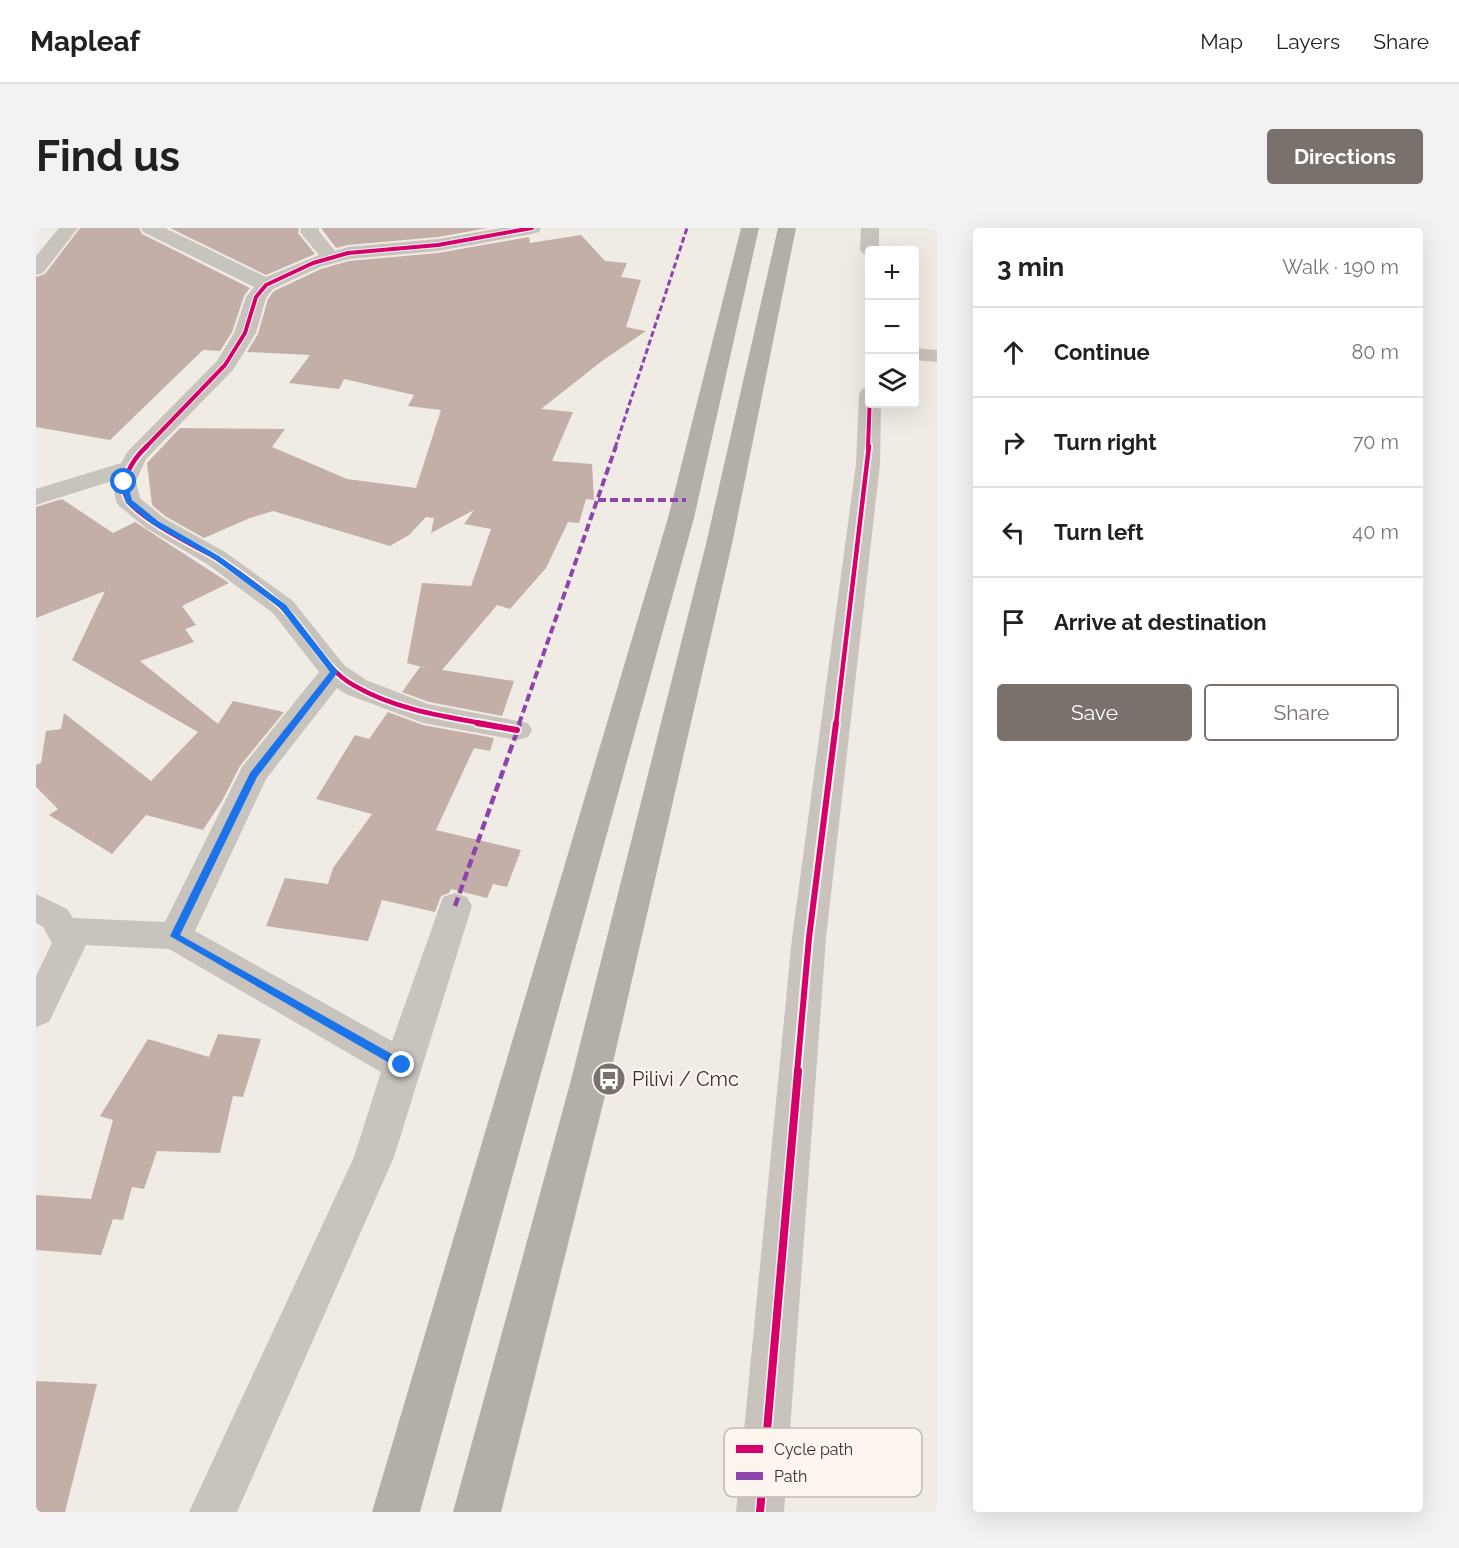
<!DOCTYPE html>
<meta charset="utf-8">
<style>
:root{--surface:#fff;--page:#f2f2f2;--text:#202124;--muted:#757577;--line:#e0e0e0;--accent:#7a716c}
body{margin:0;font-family:Raleway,sans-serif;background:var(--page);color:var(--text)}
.controls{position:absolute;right:18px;top:18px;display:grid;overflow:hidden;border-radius:6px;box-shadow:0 6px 24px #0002}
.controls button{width:54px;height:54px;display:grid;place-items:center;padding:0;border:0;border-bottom:2px solid var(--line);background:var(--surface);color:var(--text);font:30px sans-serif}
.stop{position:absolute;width:18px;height:18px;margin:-14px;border:4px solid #1a73e8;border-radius:50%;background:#fff}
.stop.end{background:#1a73e8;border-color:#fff;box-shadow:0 2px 6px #0008}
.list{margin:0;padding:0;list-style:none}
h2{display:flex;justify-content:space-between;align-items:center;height:78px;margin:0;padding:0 24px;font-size:26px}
h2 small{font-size:20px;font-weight:400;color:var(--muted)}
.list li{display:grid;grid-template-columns:39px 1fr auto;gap:18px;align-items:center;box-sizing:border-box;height:90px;padding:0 24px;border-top:2px solid var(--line)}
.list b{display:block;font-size:22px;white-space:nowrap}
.list em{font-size:20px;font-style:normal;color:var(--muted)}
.actions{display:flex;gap:12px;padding:18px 24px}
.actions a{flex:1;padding:14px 0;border:2px solid var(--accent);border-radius:6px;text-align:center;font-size:21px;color:var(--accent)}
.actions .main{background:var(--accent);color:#fff}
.icon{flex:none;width:33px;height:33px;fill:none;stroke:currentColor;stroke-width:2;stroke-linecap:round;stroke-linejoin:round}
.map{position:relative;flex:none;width:901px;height:1284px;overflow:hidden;border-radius:6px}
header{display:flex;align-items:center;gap:36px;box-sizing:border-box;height:84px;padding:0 30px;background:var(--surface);border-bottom:2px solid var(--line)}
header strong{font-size:28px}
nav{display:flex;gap:33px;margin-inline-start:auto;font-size:21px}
.intro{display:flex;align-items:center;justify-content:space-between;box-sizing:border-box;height:144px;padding:0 36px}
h1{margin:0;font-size:42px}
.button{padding:15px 27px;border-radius:6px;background:var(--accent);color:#fff;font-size:21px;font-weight:700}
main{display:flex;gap:36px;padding:0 36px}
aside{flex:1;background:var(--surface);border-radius:6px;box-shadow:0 6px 24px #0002}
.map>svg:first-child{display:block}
.building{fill:#c3afa7}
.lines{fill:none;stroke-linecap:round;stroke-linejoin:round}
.minor{fill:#c9c3be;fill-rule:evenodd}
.trunk{fill:#b4aea8;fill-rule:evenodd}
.quiet-far2{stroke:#8e44ad;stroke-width:3;stroke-dasharray:6 3;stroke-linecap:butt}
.quiet-far1{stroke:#8e44ad;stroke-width:4;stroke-dasharray:8 4;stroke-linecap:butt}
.quiet{stroke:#8e44ad;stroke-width:4.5;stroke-dasharray:9 4.5;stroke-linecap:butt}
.cycleway-far3-casing{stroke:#fbf5ee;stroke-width:6}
.cycleway-far2-casing{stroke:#fbf5ee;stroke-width:8}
.cycleway-far1-casing{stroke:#fbf5ee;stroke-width:10}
.cycleway-casing{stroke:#fbf5ee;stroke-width:11}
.cycleway-far3{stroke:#d6006c;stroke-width:4}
.cycleway-far2{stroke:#d6006c;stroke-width:4.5}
.cycleway-far1{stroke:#d6006c;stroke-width:6}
.cycleway{stroke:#d6006c;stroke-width:8}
.route{fill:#1a73e8}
.labels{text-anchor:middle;stroke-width:4.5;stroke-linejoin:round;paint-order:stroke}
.poi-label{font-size:20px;fill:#3b302b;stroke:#fbf5ee;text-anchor:start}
.key{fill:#fbf5ee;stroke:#c1bab4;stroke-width:1.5}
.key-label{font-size:16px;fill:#3b302b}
</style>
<header>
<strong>Mapleaf</strong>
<nav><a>Map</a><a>Layers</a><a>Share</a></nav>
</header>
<div class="intro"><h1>Find us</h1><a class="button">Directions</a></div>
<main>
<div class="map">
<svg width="901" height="1284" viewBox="0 0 901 1284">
<rect width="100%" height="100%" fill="#f0ebe5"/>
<path class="building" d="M44,0H103L106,6L214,60L208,68L196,104L184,123L167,122L74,212L0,199V49L9,46Z
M134,0H263L262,5L279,26L230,47Z
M285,0H452L402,9L312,17L300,20Z
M545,7L569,33L591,35L585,49L605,52L590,99L610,103L566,133L505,181L537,184L516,233L556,236L558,272L550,271L543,295L532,294L510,340L474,381L461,377L406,442L478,453L466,488L393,474L366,464L384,439L393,441L371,435L386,355L435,358L455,301L428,296L438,282L395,305L398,290L390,289L373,307L354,318L237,283L214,290L168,310L129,288L116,277L111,235L144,200L249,201L236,219L311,251L380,260L405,182L372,178L378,167L308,151L303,161L253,155L274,127L211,124L222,106L232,71L238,63L285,41L313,33L402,25L493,9L494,15Z
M26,271L77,305L99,294L193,355L146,378L160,397L149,401L158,414L104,433L182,496L197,473L248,484L204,538L186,573L167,602L110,587L76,626L13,587L22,581L0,559V537L5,535L10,503L25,501L28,485L115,553L162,504L36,432L69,363L0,390V279Z
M352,484L387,497L458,510L454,523L438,520L400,602L485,622L471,659L457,656L451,670L415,661L413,665L405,668L399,684L346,672L332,713L230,698L249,650L292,656L297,640L336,586L280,571L319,507L333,511Z
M182,806L225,811L207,869L197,868L184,925L121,923L108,961L96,959L87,992L77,991L65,1027L0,1022V967L55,971L77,892L64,888L112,811L173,829Z
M0,1153L61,1156L29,1284H0Z"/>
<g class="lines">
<path class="minor" d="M23,0H42L7,45L0,47V28Z
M105,0H129L230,49L283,27L264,4L265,0H283V3L299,23L312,19L402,11L465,0H505L503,4L496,6L402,23L313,31L284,39L237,61L230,70L220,105L197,142L110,231L100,253L104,270L128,290L189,324L257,373L308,437L330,452L392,476L492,495L496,502L492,509L481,512L387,495L310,466L301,460L230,551L159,703L356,813L407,669L419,665L431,669L436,678L358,929L201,1284H153L318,929L345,844L133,721L50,717L13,794L0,799V748L16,715L7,699L0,695V666L31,681L37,690L129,694L206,539L283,444L237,385L171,336L110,300L83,278L80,273L76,253L0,277V261L85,235L92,223L181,133L198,105L210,69L218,59L107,4Z
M825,0H843V22H834V28L827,26L824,22Z
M878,120L901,122V134L878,132Z
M834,159V176H845L844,236L790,710L748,1284H700L756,710L820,236L823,166L826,161Z"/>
<path class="trunk" d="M705,0H723L658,290L384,1284H336L632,290Z
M742,0H760L696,316L573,852L465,1284H417L535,852L670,316Z"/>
<path class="quiet-far2" d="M579,220L651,0"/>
<path class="quiet-far1" d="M562,272H650
M483,496L580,218"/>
<path class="quiet" d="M419,678L484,495"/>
<g class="cycleway-far3-casing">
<path id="cycleway-far3" d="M109,220L189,137L209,105L220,69L230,57L277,35L312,25L402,17L496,0
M832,220L834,166"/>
</g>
<g class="cycleway-far2-casing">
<path id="cycleway-far2" d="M111,218C97,231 80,256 93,274C107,292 155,316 177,328C197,340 229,363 246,379C273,404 286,440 319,458C359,481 405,488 450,496
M800,496L833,218"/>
</g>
<g class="cycleway-far1-casing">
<path id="cycleway-far1" d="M441,495L481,502
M761,845L773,710L800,495"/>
</g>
<g class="cycleway-casing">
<path id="cycleway" d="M724,1284L762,843"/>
</g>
<use href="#cycleway-far3" class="cycleway-far3"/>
<use href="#cycleway-far2" class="cycleway-far2"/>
<use href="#cycleway-far1" class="cycleway-far1"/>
<use href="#cycleway" class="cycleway"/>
</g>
<path class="route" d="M88,251L91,254L96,272L122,293L183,328L250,377L302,444L221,549L144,707L370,834V840H362L134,708L214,545L294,444L244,380L178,331L116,296L90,275L84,254Z"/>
<defs>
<g id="bus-disc" transform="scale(1.725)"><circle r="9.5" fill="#7a716c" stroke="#fbf5ee"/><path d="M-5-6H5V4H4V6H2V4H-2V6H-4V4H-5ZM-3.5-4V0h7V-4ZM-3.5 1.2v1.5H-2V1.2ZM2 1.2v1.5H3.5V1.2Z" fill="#fff"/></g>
</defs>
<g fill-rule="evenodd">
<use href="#bus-disc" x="573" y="851"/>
</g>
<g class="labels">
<g class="poi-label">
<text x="596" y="858">Pilivi / Cmc</text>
</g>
</g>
<rect x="688" y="1200" width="198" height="69" rx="9" class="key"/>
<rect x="700" y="1217" width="27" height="8" fill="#d6006c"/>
<rect x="700" y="1244" width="27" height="8" fill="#8e44ad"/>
<g class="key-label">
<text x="738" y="1227">Cycle path</text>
<text x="738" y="1254">Path</text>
</g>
</svg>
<div class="controls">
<button>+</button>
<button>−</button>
<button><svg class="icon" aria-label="layers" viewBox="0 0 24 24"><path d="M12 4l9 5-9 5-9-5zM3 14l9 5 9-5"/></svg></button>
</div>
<div class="stop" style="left:88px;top:254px"></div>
<div class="stop end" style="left:366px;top:837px"></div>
</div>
<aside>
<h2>3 min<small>Walk · 190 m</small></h2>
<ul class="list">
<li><svg class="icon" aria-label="ahead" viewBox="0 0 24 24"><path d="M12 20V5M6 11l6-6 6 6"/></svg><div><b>Continue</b></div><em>80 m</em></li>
<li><svg class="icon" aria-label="right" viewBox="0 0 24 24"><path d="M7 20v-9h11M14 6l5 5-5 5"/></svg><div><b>Turn right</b></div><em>70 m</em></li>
<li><svg class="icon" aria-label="left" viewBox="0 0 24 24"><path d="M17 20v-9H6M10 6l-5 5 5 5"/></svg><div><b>Turn left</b></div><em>40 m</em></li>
<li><svg class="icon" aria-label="arrive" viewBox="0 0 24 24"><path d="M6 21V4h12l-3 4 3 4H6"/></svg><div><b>Arrive at destination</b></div></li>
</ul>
<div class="actions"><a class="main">Save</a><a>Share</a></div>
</aside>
</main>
